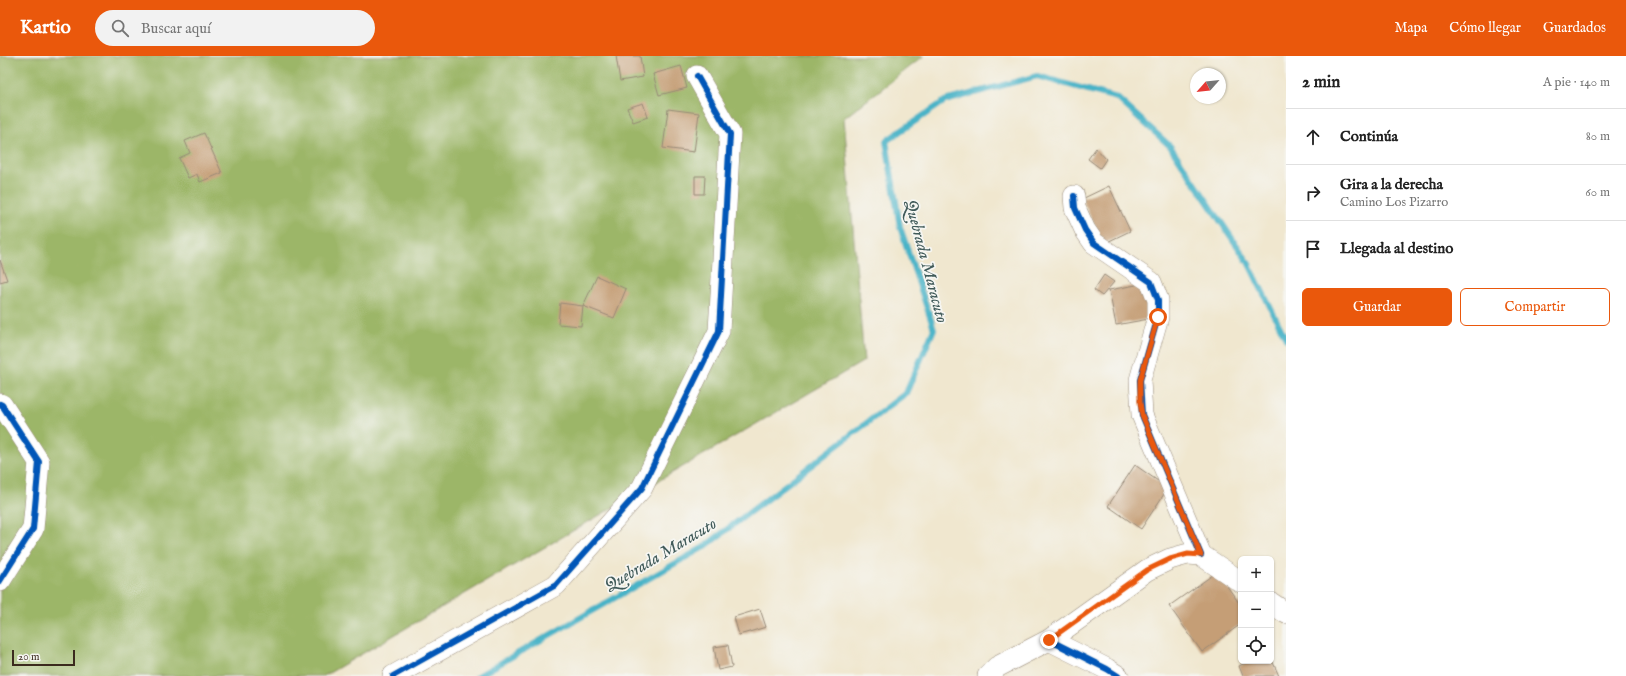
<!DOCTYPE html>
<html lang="es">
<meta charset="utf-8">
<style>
:root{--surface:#fff;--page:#f2f2f2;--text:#222;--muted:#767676;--line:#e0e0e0;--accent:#ea580c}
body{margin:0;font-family:"IM FELL English",serif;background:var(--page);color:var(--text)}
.controls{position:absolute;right:12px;bottom:12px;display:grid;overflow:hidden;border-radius:6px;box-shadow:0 1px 3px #0004}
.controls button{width:36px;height:36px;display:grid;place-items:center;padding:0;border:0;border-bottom:1px solid var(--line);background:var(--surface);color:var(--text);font:20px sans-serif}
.compass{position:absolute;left:1190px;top:12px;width:36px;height:36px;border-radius:50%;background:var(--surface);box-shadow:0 1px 3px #0004;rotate:243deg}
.scale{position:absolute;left:12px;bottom:10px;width:63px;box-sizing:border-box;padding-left:4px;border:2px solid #3b2a1e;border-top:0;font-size:11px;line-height:14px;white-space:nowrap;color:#3b2a1e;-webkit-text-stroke:3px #f6f6f2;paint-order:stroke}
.stop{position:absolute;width:12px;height:12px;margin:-9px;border:3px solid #ea580c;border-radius:50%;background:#fff}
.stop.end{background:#ea580c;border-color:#fff;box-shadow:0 1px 4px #0008}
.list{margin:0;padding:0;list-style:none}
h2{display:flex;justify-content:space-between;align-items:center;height:52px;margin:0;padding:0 16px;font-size:17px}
h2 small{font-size:13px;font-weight:400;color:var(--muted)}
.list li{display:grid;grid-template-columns:26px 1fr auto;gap:12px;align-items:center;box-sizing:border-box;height:56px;padding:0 16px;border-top:1px solid var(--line)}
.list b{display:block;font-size:15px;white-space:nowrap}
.list p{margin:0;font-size:13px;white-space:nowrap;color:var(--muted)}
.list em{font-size:13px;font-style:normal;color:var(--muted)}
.actions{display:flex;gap:8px;padding:12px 16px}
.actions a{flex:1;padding:9px 0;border:1px solid var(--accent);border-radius:6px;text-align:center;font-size:14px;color:var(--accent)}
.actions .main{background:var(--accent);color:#fff}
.icon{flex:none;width:22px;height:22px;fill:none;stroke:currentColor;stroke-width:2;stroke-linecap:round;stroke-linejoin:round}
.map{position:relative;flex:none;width:1286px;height:620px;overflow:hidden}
header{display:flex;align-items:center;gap:24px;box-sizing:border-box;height:56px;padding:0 20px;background:var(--accent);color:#fff}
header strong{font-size:19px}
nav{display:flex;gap:22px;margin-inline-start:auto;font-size:14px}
.search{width:280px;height:36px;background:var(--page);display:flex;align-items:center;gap:10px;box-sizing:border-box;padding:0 14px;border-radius:22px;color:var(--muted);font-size:15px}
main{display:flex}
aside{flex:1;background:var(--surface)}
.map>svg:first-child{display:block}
.forest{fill:#9cb667;stroke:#6c7042}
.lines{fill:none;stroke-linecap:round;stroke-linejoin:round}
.stream{stroke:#48b3c7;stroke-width:6}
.building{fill:#c59e76}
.minor-casing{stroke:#968876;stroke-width:22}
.minor{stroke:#fff;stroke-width:21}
.cycleway-casing{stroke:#f6f6f2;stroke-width:8}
.cycleway{stroke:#0057b8;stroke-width:6}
.route{stroke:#ea580c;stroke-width:5}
.labels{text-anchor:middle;stroke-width:3.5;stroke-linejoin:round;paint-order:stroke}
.water-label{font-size:17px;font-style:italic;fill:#405a59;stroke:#f6f6f2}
</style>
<header>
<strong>Kartio</strong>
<div class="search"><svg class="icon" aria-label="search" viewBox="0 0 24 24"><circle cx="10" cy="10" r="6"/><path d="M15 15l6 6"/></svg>Buscar aquí</div>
<nav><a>Mapa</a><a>Cómo llegar</a><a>Guardados</a></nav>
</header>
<main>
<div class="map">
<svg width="1286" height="620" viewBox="0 0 1286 620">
<rect width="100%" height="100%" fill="#f6f6f2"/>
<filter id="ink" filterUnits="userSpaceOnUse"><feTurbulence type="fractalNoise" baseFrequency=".025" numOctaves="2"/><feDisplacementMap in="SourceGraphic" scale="8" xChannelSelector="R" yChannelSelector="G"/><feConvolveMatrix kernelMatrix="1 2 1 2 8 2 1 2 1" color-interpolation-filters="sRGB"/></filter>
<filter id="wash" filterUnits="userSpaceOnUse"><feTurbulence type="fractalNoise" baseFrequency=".012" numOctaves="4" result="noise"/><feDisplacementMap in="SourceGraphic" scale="16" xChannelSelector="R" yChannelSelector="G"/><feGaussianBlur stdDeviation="0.9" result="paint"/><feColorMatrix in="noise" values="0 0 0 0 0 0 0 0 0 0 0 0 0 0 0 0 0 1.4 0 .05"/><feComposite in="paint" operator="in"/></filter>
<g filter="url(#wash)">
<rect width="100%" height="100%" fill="#f0e7cf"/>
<path class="forest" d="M0,0H924L844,62L864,305L324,620H0Z"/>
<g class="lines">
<path class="stream" d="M478,620L704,491L906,337L934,273L900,171L886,85L945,45L1037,20L1117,42L1170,90L1248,206L1286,283"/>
</g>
<g id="blocks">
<path class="building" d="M616,0H640L643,21L620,25Z
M681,10L687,32L659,39L653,18Z
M643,47L648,61L633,66L627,52Z
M668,53L699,57L694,96L663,92Z
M204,77L222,117L200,126L197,118L188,122L179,102L190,97L185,85Z
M1096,92L1106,103L1100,112L1088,103Z
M695,120H705L704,138H695Z
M1109,130L1130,175L1103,188L1082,143Z
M0,204L7,224L0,226Z
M1104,219L1114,226L1102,240L1094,234Z
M597,220L626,233L614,262L583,250Z
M1147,227L1154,262L1116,269L1109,234Z
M560,247L583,250L581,270L558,268Z
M1135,409L1168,432L1141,473L1108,450Z
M1217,516L1241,550V568L1202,596L1169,550Z
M760,553L766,571L739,579L734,561Z
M728,589L732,611L718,614L714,591Z
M1271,602L1279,620H1243L1239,610L1249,605H1271Z"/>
</g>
</g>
<g filter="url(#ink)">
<use href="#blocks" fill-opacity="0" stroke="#968876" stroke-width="1"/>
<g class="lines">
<g class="minor-casing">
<path id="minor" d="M1074,140L1075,152L1085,174L1094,187L1151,226L1158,244V261L1140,324L1142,359L1201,499
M0,348L2,349L39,406L33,473L0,525
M1271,547L1286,557
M1049,584L1107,613L1118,620
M393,620L556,529L642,432L719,275L730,78L697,20
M988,620L997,611L1049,584L1147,514L1170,503L1188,498L1201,499L1241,526"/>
</g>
<use href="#minor" class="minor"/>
<g class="cycleway-casing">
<path id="cycleway" d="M1074,140L1075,152L1085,174L1094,187L1151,226L1158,244V261L1140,324L1142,359L1201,499
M0,348L2,349L39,406L33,473L0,525
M1049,584L1107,613L1118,620
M393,620L556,529L642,432L719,275L730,78L697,20"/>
</g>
<use href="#cycleway" class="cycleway"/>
</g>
</g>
<g class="lines" filter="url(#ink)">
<path class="route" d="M1049,584L1147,514L1170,503L1188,498L1201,499L1142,359L1140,346V324L1158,261"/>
</g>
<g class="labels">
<g class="water-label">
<text transform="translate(927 205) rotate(75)" y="6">Quebrada Maracuto</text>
<text transform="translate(660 498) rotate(-31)" y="6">Quebrada Maracuto</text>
</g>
</g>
</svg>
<div class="controls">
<button>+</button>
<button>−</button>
<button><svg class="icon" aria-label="locate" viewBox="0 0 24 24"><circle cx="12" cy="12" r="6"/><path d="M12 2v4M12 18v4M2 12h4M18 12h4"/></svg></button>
</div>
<svg class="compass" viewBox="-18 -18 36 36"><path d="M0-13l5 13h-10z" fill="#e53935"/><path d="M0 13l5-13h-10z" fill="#767676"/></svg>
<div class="scale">20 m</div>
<div class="stop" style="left:1158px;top:261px"></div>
<div class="stop end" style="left:1049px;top:584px"></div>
</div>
<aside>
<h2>2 min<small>A pie · 140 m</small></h2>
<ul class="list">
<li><svg class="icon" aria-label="ahead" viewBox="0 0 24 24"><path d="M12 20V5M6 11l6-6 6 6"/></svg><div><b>Continúa</b></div><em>80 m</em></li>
<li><svg class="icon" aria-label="right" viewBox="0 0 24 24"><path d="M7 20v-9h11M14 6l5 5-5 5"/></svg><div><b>Gira a la derecha</b><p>Camino Los Pizarro</p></div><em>60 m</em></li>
<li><svg class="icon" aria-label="arrive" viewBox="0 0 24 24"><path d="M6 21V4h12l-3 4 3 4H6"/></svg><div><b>Llegada al destino</b></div></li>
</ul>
<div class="actions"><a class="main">Guardar</a><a>Compartir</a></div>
</aside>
</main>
